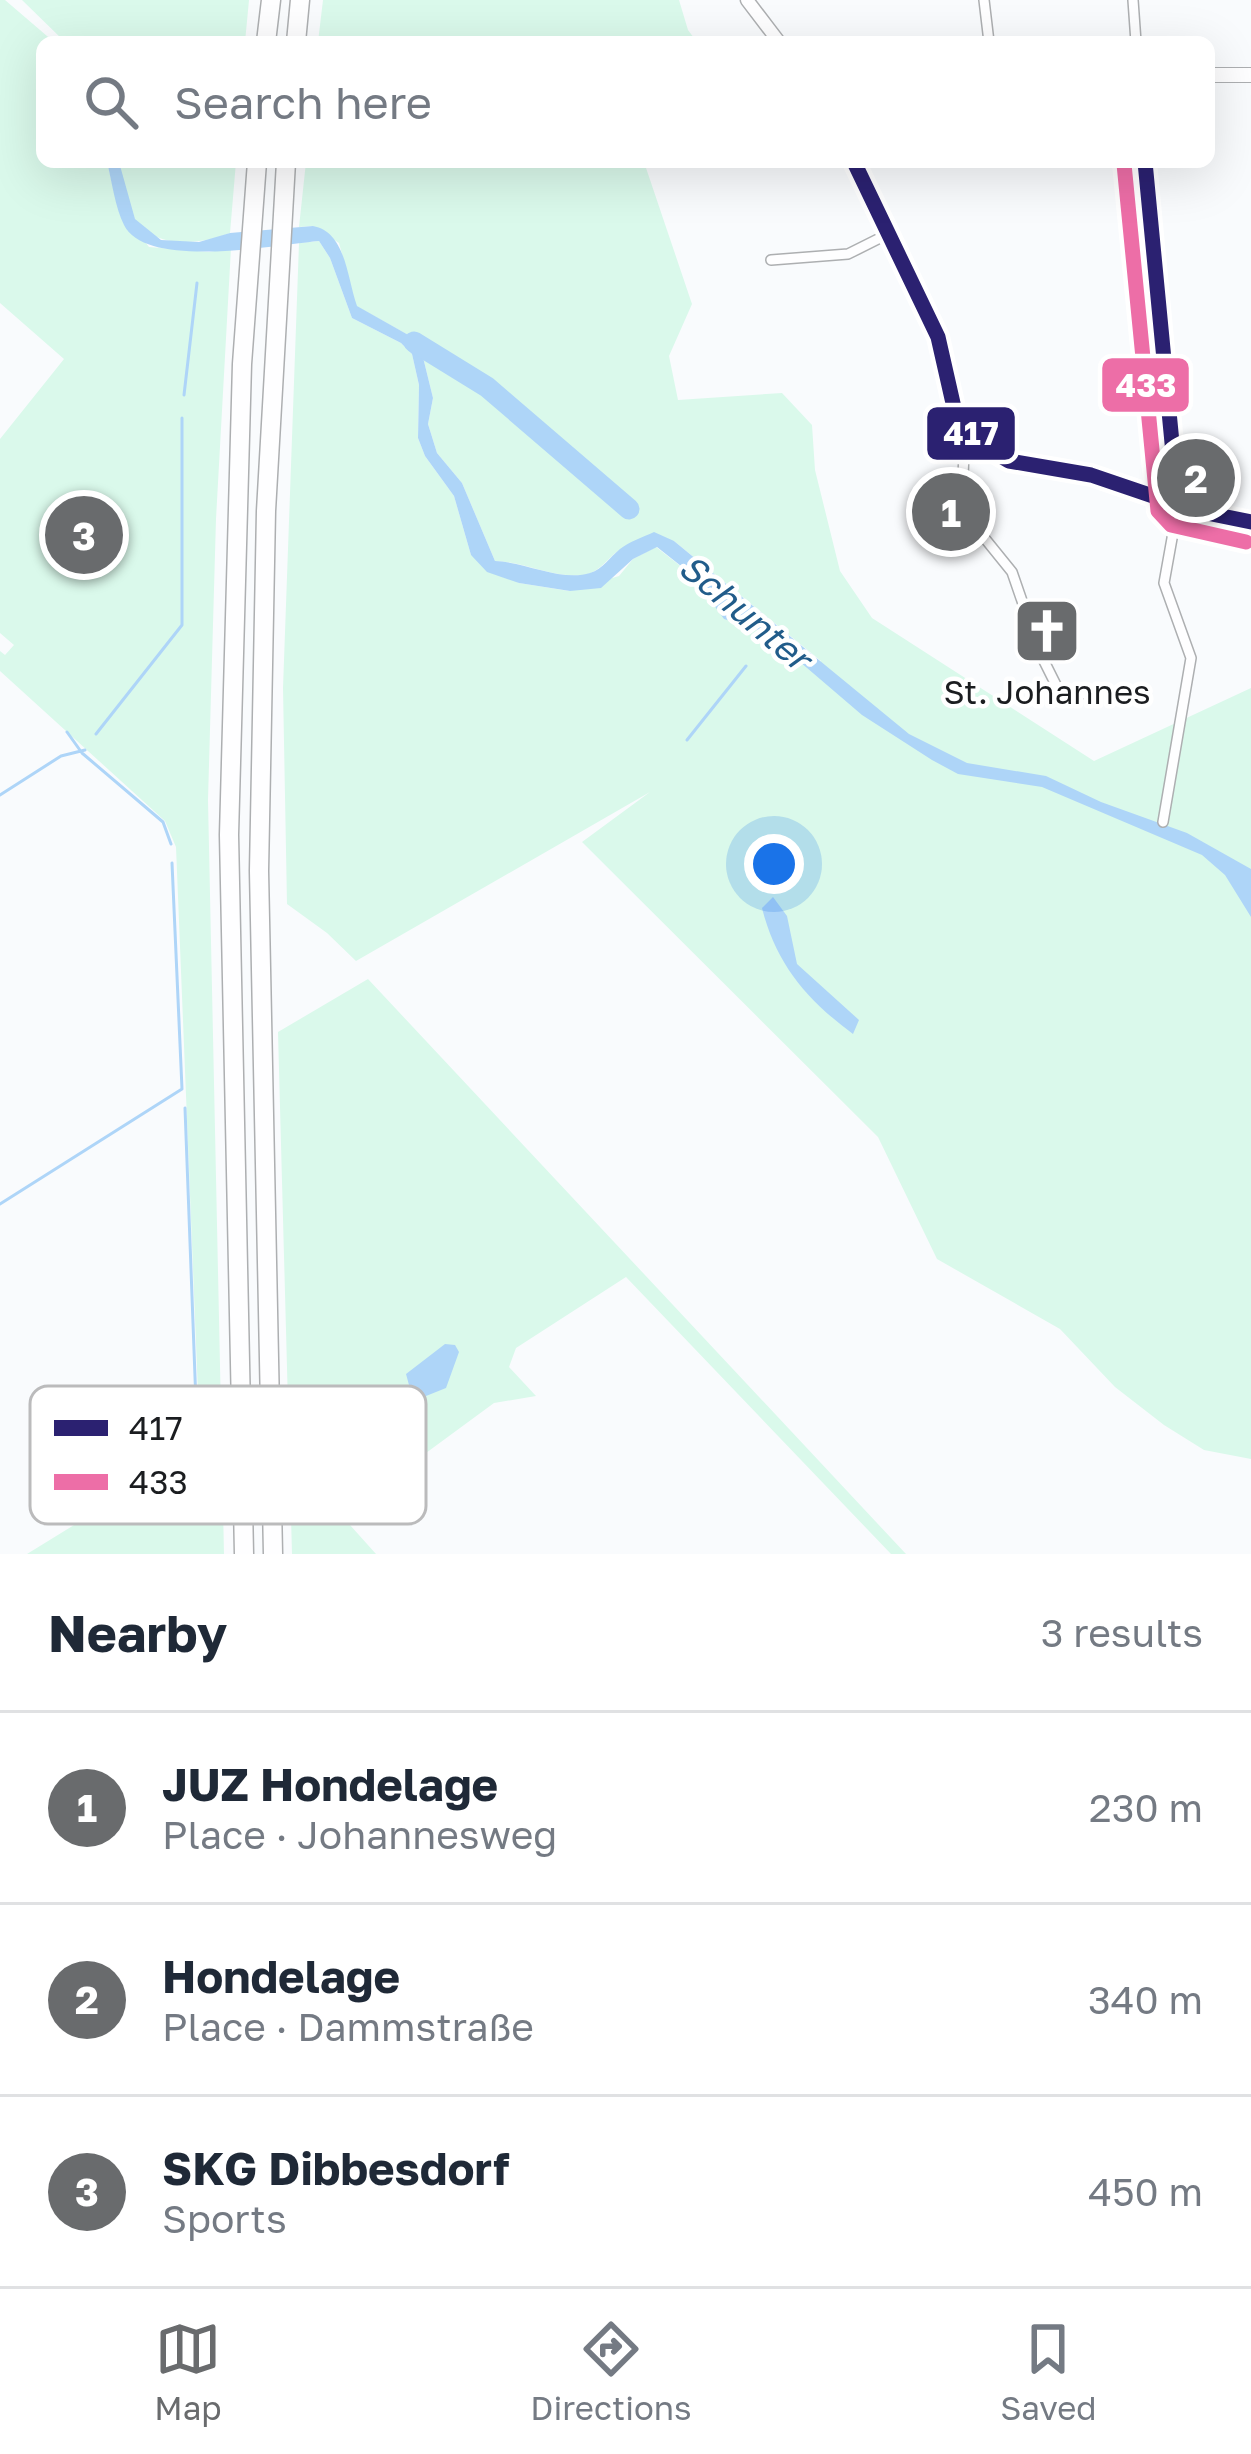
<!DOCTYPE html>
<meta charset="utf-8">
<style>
:root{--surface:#fff;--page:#f6f6f7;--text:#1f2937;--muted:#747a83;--line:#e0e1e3;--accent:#696b6d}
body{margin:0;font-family:"Golos Text",sans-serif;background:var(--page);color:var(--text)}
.you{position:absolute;left:774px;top:864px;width:42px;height:42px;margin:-30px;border:9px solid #fff;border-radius:50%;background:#1a73e8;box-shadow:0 0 0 18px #1a73e833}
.badge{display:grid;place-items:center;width:78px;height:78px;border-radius:50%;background:var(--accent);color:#fff;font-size:39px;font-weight:700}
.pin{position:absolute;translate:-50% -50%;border:6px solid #fff;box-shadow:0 3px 12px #0006}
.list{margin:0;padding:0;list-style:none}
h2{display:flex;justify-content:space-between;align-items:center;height:156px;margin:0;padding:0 48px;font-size:51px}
h2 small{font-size:39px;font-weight:400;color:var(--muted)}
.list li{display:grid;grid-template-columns:78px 1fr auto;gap:36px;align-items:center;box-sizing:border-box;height:192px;padding:0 48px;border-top:3px solid var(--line)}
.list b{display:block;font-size:45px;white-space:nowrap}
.list p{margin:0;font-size:39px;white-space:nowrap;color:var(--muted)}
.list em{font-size:39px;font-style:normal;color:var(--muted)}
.icon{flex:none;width:66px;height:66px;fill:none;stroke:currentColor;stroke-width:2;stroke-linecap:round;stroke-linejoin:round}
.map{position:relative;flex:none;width:1251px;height:1554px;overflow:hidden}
.search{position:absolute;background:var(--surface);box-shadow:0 12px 48px #0002;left:36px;right:36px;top:36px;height:132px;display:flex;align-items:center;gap:30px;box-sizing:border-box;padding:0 42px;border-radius:18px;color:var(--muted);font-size:45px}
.sheet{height:732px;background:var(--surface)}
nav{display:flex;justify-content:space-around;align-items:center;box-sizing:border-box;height:168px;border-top:3px solid var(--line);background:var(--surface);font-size:33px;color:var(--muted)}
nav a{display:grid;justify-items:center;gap:6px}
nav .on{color:var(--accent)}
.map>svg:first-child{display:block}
.green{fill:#daf9eb}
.water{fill:#aed5f8}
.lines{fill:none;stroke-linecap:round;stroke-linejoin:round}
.stream{stroke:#aed5f8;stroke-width:3}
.river{stroke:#aed5f8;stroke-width:21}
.minor-casing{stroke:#adafb1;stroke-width:12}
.tertiary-casing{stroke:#adafb1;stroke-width:15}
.secondary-casing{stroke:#adafb1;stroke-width:16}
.motorway-casing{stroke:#adafb1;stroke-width:21}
.minor{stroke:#fefeff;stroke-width:9}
.tertiary{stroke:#fefeff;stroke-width:12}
.secondary{stroke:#fefeff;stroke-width:14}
.motorway{stroke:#fefeff;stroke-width:18}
.bus-1-casing{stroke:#fff;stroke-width:24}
.bus-2-casing{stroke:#fff;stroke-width:24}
.bus-1{stroke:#2b2171;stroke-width:15}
.bus-2{stroke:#ed6ea7;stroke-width:15}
.labels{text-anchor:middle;stroke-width:9;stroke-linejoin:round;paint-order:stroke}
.poi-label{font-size:33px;fill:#1b1d20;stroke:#fff}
.water-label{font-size:36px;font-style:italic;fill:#215c8a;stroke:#fff}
.key{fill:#fff;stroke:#bbbbbc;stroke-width:3}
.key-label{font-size:33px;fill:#1b1d20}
.line-badge{stroke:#fff;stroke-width:4.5}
.badge-label{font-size:33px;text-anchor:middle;font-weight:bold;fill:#fff}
</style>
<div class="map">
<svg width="1251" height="1554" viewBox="0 0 1251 1554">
<rect width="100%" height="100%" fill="#f9fbfd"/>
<path class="green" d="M0,0H5L54,42H42V162H107L117,204L149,247L209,252L231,248L216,519L208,800L224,1554H27L165,1469L190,1447L199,1418L176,847L165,821L0,671V651L5,655L14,645L0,633V439L64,359L0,303Z
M22,0H249L245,42H65Z
M323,0H679L688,30L697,42H318Z
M119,162H236L230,233C201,245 152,249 134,218C126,203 123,179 119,162Z
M306,162H644L692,304L669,356L678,400L782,393L812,425L815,470L840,571L872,618L1094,761L1251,688V1459L1204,1450L1164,1425L1115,1387L1060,1329L937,1259L878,1137L582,842L650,792L356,961L327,933L287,904L283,688L299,243L319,241L330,258L352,318L401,343L412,354L419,385L418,438L425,456L454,496L471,555L519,583L569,591L619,576L633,559L656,547L705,585L711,601L741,626L765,632L814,670L821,661L674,541C658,543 631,542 618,551C607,559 601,570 588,574C559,581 526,562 495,561L462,483L437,453L428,424L433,398L419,341L356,306L339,243L313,226L299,227Z
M368,979L906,1554H891L626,1277L516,1348L509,1367L536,1396L494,1403L347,1511L350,1525L376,1554H292L278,1032Z"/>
<path class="water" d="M107,162H119L135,219L161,240L199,242L230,233L313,226C346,232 347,278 357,306L419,341L433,398L428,424L437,453L462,483L495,561C525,562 562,582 590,573C603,569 610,557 620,549C629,542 643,537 654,532L674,541L909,734L967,763L1046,776L1101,802L1187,833L1251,869V917L1225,875L1202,855L1042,787L958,774L932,760L862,715L765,632L724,619L711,601L705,585L657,547L633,559L601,588L570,591L519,583L487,572L471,555L454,496L425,456L418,438L419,385L412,354L401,343L352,318L330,258L319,241C275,245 146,270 124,225C115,207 112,182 107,162Z
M773,897L787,916L797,964L859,1020L853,1034C807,1000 776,964 762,908Z
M445,1344L455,1345L459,1352L446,1388L421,1398L409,1385L406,1374Z"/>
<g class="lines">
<path class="stream" d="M184,395L197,283
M67,732L82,753L163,822L171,844
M96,734L182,625V418
M687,740L746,666
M0,795L61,756L85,750
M0,1204L182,1089L172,863
M172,1466L189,1451L197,1430L185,1108"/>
<path class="river" d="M414,342L487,387L629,509"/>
<g class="minor-casing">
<path id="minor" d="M984,0L989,42
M1133,0L1136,42
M1145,162L1178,505L1164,583L1191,658L1163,822
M771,260L848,254L886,235
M977,442L964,453L963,476L978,530L1012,572L1040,653L1059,691L1089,694"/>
</g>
<g class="tertiary-casing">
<path id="tertiary" d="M747,0L779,42"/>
</g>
<g class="secondary-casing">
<path id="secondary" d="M1209,75H1251
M854,162L938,337L955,412L977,442L1009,461L1091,475L1197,511L1251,522"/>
</g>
<g class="motorway-casing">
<path id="motorway" d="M266,42L271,0
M296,42L300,0
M244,1554L229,835L242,364L257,162
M273,1554L259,871L266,511L286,162"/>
</g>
<use href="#minor" class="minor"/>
<use href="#tertiary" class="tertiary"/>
<use href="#secondary" class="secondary"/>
<use href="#motorway" class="motorway"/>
<g class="bus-1-casing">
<path id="bus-1" d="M854,162L938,337L955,412L977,442L1009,461L1091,475L1197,511L1251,522
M1145,162L1178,505"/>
</g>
<g class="bus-2-casing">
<path id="bus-2" d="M1124,164L1158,511L1171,525L1246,542"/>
</g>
<use href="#bus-1" class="bus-1"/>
<use href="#bus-2" class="bus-2"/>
</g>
<defs>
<g id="church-square" transform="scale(3.45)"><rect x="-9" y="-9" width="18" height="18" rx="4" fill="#696b6d" stroke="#fff"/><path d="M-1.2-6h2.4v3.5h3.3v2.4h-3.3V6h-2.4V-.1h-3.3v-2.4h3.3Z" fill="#fff"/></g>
</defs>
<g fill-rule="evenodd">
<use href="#church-square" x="1047" y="631"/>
</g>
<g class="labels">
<g class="poi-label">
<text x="1047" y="704">St. Johannes</text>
</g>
<g class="water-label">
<text transform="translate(745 612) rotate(40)" y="13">Schunter</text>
</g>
</g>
<rect x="30" y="1386" width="396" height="138" rx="18" class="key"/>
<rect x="54" y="1420" width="54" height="16" fill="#2b2171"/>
<rect x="54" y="1474" width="54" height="16" fill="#ed6ea7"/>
<g class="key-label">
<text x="129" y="1440">417</text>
<text x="129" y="1494">433</text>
</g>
<g class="line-badge">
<rect x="1100" y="356" width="91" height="58" rx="12" fill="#ed6ea7"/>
<rect x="925" y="405" width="92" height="57" rx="12" fill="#2b2171"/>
</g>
<g class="badge-label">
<text x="1146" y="397">433</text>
<text x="971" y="445">417</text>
</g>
</svg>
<div class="you"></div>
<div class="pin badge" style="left:951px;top:512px">1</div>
<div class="pin badge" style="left:1196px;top:478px">2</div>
<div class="pin badge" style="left:84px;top:535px">3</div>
<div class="search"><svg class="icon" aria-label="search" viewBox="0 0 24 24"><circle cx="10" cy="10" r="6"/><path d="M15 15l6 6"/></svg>Search here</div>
</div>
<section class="sheet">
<h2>Nearby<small>3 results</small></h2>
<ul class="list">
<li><span class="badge">1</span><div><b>JUZ Hondelage</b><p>Place · Johannesweg</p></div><em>230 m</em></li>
<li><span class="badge">2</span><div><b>Hondelage</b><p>Place · Dammstraße</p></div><em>340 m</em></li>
<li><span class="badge">3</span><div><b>SKG Dibbesdorf</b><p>Sports</p></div><em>450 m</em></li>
</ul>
</section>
<nav>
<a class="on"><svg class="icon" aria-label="map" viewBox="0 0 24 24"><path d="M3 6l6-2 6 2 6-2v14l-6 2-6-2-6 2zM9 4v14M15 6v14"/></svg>Map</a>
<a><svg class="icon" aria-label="directions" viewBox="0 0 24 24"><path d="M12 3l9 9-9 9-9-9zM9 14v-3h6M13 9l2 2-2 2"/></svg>Directions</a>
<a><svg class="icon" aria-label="saved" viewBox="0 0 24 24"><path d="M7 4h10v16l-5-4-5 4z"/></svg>Saved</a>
</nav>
